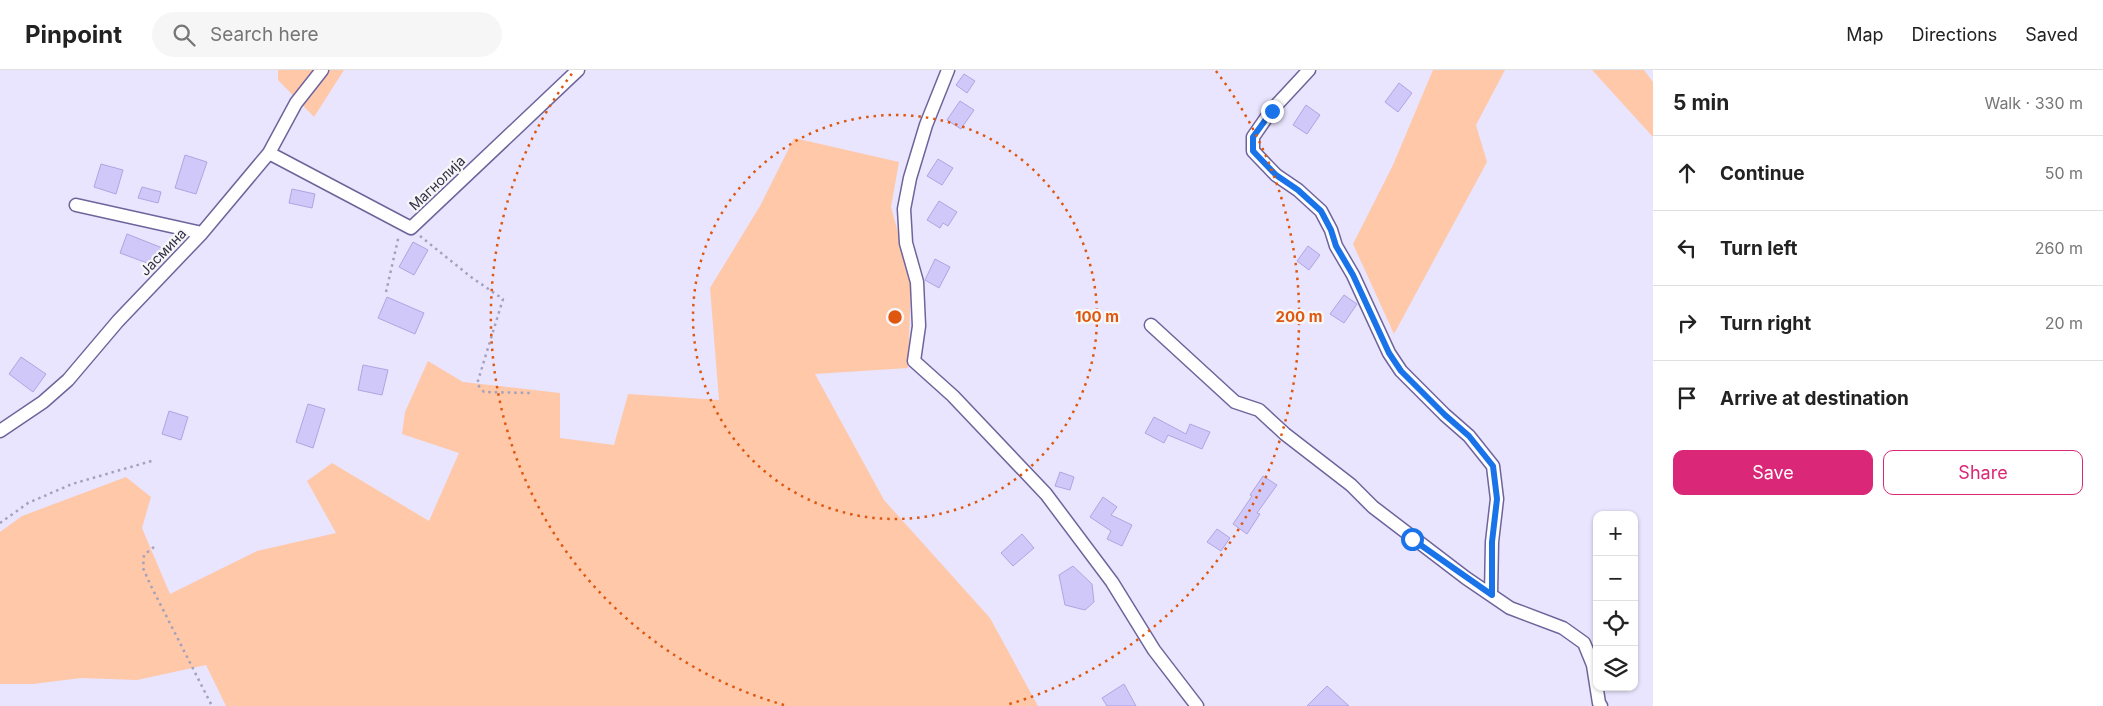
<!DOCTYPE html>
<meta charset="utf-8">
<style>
:root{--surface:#fff;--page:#f6f6f6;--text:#222;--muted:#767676;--line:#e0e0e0;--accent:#db2777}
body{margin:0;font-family:Inter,sans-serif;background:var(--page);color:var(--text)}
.controls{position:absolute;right:15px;bottom:15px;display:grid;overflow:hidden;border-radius:10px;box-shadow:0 1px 4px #0004}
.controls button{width:45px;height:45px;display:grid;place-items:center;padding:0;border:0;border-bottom:1px solid var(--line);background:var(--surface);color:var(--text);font:25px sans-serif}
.stop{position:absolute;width:15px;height:15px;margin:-11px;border:4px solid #1a73e8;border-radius:50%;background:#fff}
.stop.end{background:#1a73e8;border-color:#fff;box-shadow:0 1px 5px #0008}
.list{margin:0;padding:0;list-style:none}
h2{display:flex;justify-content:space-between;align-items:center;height:65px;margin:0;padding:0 20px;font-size:21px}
h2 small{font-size:16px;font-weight:400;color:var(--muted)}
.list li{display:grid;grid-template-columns:32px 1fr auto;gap:15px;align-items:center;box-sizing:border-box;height:75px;padding:0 20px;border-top:1px solid var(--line)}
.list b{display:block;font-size:19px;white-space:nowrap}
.list em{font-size:16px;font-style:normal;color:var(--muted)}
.actions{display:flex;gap:10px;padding:15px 20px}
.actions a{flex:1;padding:11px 0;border:1px solid var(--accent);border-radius:10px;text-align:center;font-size:18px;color:var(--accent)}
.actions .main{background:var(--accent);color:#fff}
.icon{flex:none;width:28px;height:28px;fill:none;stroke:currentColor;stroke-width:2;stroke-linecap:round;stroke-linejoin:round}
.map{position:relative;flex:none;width:1653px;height:636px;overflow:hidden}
header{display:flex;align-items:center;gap:30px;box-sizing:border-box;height:70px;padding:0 25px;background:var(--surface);border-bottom:1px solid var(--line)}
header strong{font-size:24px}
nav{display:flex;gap:28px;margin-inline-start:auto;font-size:18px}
.search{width:350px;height:45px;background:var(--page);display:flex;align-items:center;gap:12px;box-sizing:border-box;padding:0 18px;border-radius:28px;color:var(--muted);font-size:19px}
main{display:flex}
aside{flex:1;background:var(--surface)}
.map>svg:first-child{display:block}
.green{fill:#fec8a9}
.building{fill:#d0c8f9;stroke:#afa5e1}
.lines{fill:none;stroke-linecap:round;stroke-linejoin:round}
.street-casing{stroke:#6e649b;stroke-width:15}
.path{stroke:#a5a1ba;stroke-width:2.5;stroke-dasharray:2.5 4;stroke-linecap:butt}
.street{stroke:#fff;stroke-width:12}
.route{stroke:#1a73e8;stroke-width:6}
.ring{fill:none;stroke:#df570f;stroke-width:2.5;stroke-dasharray:2.5 5}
.labels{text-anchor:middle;stroke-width:4.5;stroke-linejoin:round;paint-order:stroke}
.street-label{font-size:14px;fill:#343048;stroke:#f6f6f6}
.centre{fill:#df570f;stroke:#f6f6f6;stroke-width:2.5}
.ring-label{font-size:15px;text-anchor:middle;font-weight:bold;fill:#df570f;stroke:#f6f6f6;stroke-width:4.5;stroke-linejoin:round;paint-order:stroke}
</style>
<header>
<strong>Pinpoint</strong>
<div class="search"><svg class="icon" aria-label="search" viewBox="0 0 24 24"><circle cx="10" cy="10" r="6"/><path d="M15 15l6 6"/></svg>Search here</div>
<nav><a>Map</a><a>Directions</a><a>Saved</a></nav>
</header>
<main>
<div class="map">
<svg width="1653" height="636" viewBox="0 0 1653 636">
<rect width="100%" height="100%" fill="#e9e5fe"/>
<path class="green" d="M278,0H344L314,47L278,10Z
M1433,0H1505L1476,55L1487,92L1394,264L1353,174L1393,95Z
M1592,0H1644L1653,12V67Z
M794,68L899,92L891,137L911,210L908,298L815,304L884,430L990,548L1038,636H226L206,595L137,610L81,608L33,614H0V462L22,446L126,407L151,427L142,458L170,524L257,481L336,463L307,411L332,393L429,451L459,383L402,364L405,342L428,291L463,312L560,323V368L614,375L628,324L719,330L710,218L760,136Z"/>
<path class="building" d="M964,4L975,11L967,23L956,15Z
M1399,13L1412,23L1398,42L1385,32Z
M960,31L974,40L961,59L947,50Z
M1306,35L1320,45L1307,64L1293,55Z
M185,85L207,92L196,124L175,118Z
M938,89L953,98L942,115L927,106Z
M101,94L123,100L116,124L94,117Z
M142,117L161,122L158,133L138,128Z
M292,119L315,124L312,138L289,133Z
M939,131L957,142L948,156L943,153L940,158L927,150Z
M127,164L165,179L158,197L120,183Z
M413,172L428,180L414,205L399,197Z
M1308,176L1320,185L1309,200L1297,191Z
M935,189L950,197L939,218L925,210Z
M1344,225L1357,234L1344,253L1330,244Z
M387,227L424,243L415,264L378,248Z
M21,287L46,304L33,322L9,304Z
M363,295L388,300L382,325L358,320Z
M308,334L325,339L313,378L296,372Z
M169,341L188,347L181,370L162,364Z
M1154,347L1186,364L1190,354L1210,362L1202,379L1168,365L1164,373L1145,363Z
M1060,402L1074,407L1070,420L1055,416Z
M1263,406L1277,415L1257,443L1260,444L1247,464L1233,454L1252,426L1250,425Z
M1103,427L1117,437L1111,445L1132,455L1122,476L1107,469L1111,461L1090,447Z
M1217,459L1230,468L1221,481L1207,472Z
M1022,464L1034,478L1013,496L1001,483Z
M1073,496L1092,514L1094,532L1085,540L1065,535L1059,505Z
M1124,614L1136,636H1107L1102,628Z
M1327,616L1349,636H1307Z"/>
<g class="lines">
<g class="street-casing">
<path id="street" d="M948,0L926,55L910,108L904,139L906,173L917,212L919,256L914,291L953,326L1046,424L1112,512L1154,580L1197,636
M1309,0L1271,41L1253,67V81L1276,105L1298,120L1321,141L1331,160L1336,176L1353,205L1389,283L1401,301L1445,345L1469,366L1493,396L1497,429L1492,472L1491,525
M269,83L411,158L578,0
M76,135L202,163
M1151,255L1235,332L1259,340L1285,364L1351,415L1373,437L1466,508L1510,538L1563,558L1584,573L1593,595L1599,633L1601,636
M0,361L43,332L68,310L118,251L202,163L269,83L296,33L322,0"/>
</g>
<path class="path" d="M420,166L471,207L503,229L477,314L484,322L532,323
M386,222L399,165
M0,453L28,433L72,414L155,390
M154,477L144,485L143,498L150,514L212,636"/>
<use href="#street" class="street"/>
</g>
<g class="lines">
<path class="route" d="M1272,41L1253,67V81L1276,105L1298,120L1321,141L1331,160L1336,176L1353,205L1389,283L1401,301L1445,345L1469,366L1493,396L1497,429L1492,472V525L1412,469"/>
</g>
<g class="ring">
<circle cx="895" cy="247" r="202"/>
<path d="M784 635A404 404 0 0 1 574 1M1216 1A404 404 0 0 1 1006 635"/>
</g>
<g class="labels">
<g class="street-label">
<text transform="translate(437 113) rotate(-44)" y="5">Магнолија</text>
<text transform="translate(163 182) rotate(-46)" y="5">Јасмина</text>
</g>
</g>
<circle cx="895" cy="247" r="8" class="centre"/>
<g class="ring-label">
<text x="1097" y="252">100 m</text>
<text x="1299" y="252">200 m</text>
</g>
</svg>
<div class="controls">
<button>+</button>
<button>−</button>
<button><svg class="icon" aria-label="locate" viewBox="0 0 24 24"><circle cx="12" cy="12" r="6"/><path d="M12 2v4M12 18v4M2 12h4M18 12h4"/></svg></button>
<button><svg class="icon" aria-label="layers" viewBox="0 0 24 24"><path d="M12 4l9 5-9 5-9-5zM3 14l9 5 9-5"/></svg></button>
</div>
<div class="stop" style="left:1412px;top:469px"></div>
<div class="stop end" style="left:1272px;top:41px"></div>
</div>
<aside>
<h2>5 min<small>Walk · 330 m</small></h2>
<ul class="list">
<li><svg class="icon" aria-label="ahead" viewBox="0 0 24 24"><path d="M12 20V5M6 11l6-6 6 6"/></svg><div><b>Continue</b></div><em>50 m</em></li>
<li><svg class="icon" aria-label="left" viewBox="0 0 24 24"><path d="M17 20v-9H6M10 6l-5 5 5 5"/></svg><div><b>Turn left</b></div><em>260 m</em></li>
<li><svg class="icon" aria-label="right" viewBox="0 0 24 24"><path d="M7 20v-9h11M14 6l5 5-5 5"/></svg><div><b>Turn right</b></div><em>20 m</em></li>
<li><svg class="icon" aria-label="arrive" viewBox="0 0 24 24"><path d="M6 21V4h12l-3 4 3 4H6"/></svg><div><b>Arrive at destination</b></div></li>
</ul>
<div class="actions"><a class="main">Save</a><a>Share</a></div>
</aside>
</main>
